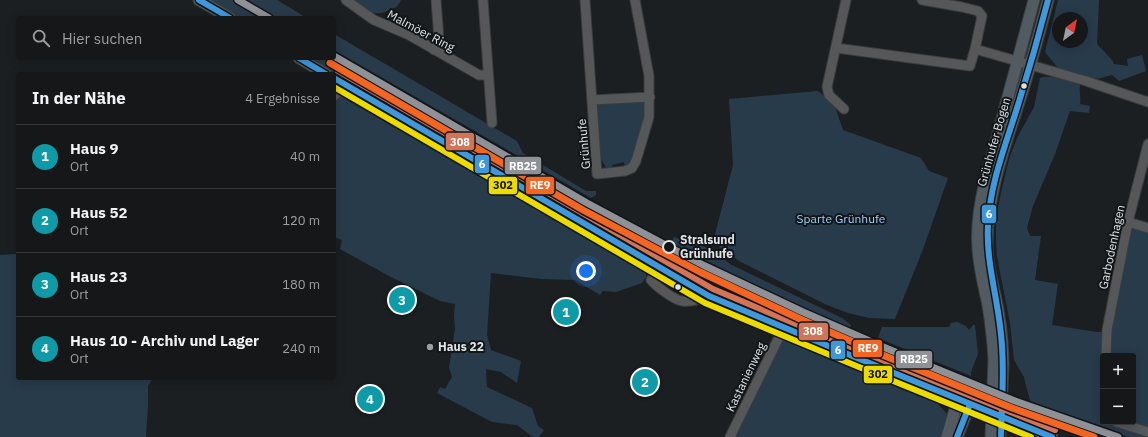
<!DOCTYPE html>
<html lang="de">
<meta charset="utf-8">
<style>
:root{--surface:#151719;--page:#1e2022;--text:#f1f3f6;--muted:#9d9fa2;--line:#343638;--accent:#9b9ea0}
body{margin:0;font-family:"IBM Plex Sans",sans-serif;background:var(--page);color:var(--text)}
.controls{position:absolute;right:12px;bottom:12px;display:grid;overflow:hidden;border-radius:4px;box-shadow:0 2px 10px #0003}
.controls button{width:36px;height:36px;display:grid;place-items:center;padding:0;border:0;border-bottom:1px solid var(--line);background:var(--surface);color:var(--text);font:20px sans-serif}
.compass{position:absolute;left:1052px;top:12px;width:36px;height:36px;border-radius:50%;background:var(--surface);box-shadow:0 2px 10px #0003;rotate:33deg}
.you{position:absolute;left:586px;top:271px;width:14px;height:14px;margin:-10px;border:3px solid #fff;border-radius:50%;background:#1a73e8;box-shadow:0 0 0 6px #1a73e833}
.badge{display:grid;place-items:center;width:26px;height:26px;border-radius:50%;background:var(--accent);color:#fff;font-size:13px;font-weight:700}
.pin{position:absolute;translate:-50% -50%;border:2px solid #fff;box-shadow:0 1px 4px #0006}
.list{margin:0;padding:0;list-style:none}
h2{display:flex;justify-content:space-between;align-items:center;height:52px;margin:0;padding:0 16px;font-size:17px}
h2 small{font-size:13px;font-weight:400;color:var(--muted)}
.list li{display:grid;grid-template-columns:26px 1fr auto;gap:12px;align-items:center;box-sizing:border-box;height:64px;padding:0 16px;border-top:1px solid var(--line)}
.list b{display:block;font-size:15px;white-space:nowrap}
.list p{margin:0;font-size:13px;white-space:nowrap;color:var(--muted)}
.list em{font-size:13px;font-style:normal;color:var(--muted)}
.icon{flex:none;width:22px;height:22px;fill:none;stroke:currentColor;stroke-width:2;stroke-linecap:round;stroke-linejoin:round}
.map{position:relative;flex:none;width:1148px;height:437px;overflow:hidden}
.search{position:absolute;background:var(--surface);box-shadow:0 2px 10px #0003;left:16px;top:16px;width:320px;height:44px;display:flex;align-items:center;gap:10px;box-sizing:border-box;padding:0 14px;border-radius:4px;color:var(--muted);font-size:15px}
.panel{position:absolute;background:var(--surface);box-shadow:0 2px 10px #0003;left:16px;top:72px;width:320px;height:308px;border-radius:4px}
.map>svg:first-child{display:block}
.green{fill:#283b4b;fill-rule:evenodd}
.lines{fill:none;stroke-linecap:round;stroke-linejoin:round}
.minor-casing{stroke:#3a3d3e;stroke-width:11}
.major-casing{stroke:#3a3d3e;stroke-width:13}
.minor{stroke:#565758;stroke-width:9}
.major{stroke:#525b62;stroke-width:11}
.major-bridge-casing{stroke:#3a3d3e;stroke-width:13;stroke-linecap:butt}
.major-bridge{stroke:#525b62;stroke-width:11}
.bus-1-casing{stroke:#121619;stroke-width:9}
.bus-2-casing{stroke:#121619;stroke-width:9}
.bus-3-casing{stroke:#121619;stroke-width:9}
.bus-1{stroke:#4098da;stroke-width:6}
.bus-2{stroke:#ebdb00;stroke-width:6}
.bus-3{stroke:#d37457;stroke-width:6}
.rail-1-casing{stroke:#121619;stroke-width:10}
.rail-2-casing{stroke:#121619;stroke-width:10}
.rail-1{stroke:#8f9197;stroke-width:7}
.rail-2{stroke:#f26522;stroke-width:7}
.bus-dot{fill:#e0e3e5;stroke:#121619;stroke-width:1.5}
.stop-dot{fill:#121619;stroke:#e0e3e5;stroke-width:2}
.poi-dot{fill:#9b9ea0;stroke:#121619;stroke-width:1.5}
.labels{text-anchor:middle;stroke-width:4;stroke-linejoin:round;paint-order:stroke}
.street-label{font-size:12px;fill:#e0e3e5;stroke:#121619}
.park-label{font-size:12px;fill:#9fcffb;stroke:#121619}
.stop-label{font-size:12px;font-weight:bold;fill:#e0e3e5;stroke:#121619;text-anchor:start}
.poi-label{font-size:12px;font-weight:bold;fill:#e0e3e5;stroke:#121619;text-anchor:start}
.line-badge{stroke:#121619;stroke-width:1.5}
.badge-label{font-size:11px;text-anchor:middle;font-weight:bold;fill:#fff}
.pale-badge-label{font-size:11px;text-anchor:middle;font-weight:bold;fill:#111}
</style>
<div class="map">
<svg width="1148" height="437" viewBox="0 0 1148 437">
<rect width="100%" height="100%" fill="#1c1f21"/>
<path class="green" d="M207,0H233L264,18H238Z
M246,0H277L307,18H278Z
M354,0H401C397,8 395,8 387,11C372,18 366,8 354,0Z
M1058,0H1099L1097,44L1112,60L1114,64L1128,66L1127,59L1142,55L1146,71L1119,81L1112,75L1097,79L1058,68L1045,52ZM1058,18H1082V42H1058Z
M334,34L517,141L523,153L586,191H596V195L591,198L334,50Z
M306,58H332C466,136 599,218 738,285C819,325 902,359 985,393V400L842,342L813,329L734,297L698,280L680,265L642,244L640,248L679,269L677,272Z
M1043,77C1056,76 1068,81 1080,85C1079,92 1081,97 1080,104L1090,106L1089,113L1070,111L1055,154L1033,206L1027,228L1030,236H1041L1035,280L1058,284L1052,325L1097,332H1111L1131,226L1148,231V437H1129L1031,403L1026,386L1024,377L1014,360L1010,323L997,257L996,242V218L1001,193L1009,159L1017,138L1034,107L1040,78ZM1103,356H1133V422H1103Z
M818,91L834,104L843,130L921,158L929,171L948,178L922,252L895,319L869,318L848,313L827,305L739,261L713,242L733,165L729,99Z
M337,93L646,272V277L642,283L616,292L603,291L600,295L575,280L541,279L491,273L487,335L491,350L521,361L517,383L501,372L486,369L487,387L532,408L538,426L544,430L539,437H533L517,425L492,422L437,393L440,387L445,389L452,377L449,368L455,329L454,315L455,304L440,301L389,276L340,249L342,240L334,237V96Z
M609,100L645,103L647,114L634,159L625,169L624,162L612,165L613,171L606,168L598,153L596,103Z
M674,237C684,241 695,243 705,247C715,251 722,258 730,264L842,318L851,325L850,329L761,288L671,243Z
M16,254H18V378H153L148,386V405L146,437H0V255Z
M957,322L966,326L969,330L973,325H975L978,354L971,372V376L878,338L882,327H949L951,323Z
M779,337L850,363L868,374L936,402L947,414L941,437H730Z"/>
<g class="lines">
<g class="minor-casing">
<path id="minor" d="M346,0L357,8L374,20L409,35L479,75H488
M483,0L492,123
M585,0L597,174L625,171L632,168L636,161L649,117V76L635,0
M922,0L962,7L978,11L982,16L975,49L1086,81L1148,102
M836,48L970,66L975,49
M434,50L439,39L436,0
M334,96L339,91L366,101
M592,100L650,97
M844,109L829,95L827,87L846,0
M1128,222L1148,228
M658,267L651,280C656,286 674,300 682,301C691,302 701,299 709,296
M1106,356L1107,330L1128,222L1148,144
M1116,422L1148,432
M730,437L784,327"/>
</g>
<g class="major-casing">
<path id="major" d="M199,0L230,18
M299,58L326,74
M334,78L709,296L862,360L1052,437
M994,360C993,342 991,324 988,305C984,286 979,268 978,248C976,226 980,203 985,182L1034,0
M1003,364C1003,346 1001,328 998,310C994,287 986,264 987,241C988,191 1004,149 1019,102C1030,68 1039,34 1048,0
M947,437L958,399
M957,437L970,404"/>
</g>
<use href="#minor" class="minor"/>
<use href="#major" class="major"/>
<g class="major-bridge-casing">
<path id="major-bridge" d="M991,437L994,360
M1000,437L1003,364"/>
</g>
<use href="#major-bridge" class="major-bridge"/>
<g class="bus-1-casing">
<path id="bus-1" d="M199,0L230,18
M299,58L326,74
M334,78L709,296L862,360L1052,437
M1001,435C1002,399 1005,362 1000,326C996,292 986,259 988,225C990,183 1006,144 1018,105C1029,70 1039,35 1048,0
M957,437L970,404"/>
</g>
<g class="bus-2-casing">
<path id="bus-2" d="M334,87L705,303L859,367L1031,437"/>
</g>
<g class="bus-3-casing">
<path id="bus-3" d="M338,71L713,289L865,353L1055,430"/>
</g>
<use href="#bus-1" class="bus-1"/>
<use href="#bus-2" class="bus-2"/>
<use href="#bus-3" class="bus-3"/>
<g class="rail-1-casing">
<path id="rail-1" d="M238,0L269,18
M334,56L587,203L703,265L803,312L888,349L1015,401L1118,437"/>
</g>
<g class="rail-2-casing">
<path id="rail-2" d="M330,63L583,210L700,272L800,319L885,356L1012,408L1094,437"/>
</g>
<use href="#rail-1" class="rail-1"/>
<use href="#rail-2" class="rail-2"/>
</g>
<g class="bus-dot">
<circle cx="1024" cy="86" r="3.5"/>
<circle cx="678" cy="287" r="3.5"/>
</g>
<circle class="stop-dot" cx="669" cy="247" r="6"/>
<circle class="poi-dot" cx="430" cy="347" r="4"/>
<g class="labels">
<g class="street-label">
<text transform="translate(421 31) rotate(28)" y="4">Malmöer Ring</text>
<text transform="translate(994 142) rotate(-74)" y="4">Grünhufer Bogen</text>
<text transform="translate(584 144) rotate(-95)" y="4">Grünhufe</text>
<text transform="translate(1112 247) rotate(-78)" y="4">Garbodenhagen</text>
<text transform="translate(746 377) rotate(-64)" y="4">Kastanienweg</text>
</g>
<g class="park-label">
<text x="841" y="223">Sparte Grünhufe</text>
</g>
<g class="stop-label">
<text x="680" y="244">Stralsund<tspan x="680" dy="14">Grünhufe</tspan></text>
</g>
<g class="poi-label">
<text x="438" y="351">Haus 22</text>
</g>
</g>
<g class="line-badge">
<rect x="445" y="132" width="30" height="19" rx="4" fill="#d37457"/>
<rect x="474" y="154" width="16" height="20" rx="4" fill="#4098da"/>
<rect x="504" y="156" width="38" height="19" rx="4" fill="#8f9197"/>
<rect x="525" y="176" width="30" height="19" rx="4" fill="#f26522"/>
<rect x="488" y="176" width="30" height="19" rx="4" fill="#ebdb00"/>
<rect x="981" y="204" width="16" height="20" rx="4" fill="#4098da"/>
<rect x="798" y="322" width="31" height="19" rx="4" fill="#d37457"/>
<rect x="852" y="339" width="31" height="19" rx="4" fill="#f26522"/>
<rect x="830" y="340" width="16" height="20" rx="4" fill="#4098da"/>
<rect x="895" y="350" width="38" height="19" rx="4" fill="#8f9197"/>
<rect x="863" y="365" width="30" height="19" rx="4" fill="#ebdb00"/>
</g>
<g class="badge-label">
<text x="460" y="146">308</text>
<text x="482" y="168">6</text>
<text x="523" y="170">RB25</text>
<text x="540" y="189">RE9</text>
<text x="989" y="218">6</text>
<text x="813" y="335">308</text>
<text x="868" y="352">RE9</text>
<text x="838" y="354">6</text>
<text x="914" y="363">RB25</text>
</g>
<g class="pale-badge-label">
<text x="503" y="189">302</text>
<text x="878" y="378">302</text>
</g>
</svg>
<div class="controls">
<button>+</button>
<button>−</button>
</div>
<svg class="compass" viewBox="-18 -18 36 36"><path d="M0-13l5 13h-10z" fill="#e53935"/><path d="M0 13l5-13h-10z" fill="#9d9fa2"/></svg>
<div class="you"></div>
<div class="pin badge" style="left:566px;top:312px;background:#0f9aa8">1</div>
<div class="pin badge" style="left:645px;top:382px;background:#0f9aa8">2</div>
<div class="pin badge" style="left:402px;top:300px;background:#0f9aa8">3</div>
<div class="pin badge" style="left:370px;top:399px;background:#0f9aa8">4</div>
<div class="search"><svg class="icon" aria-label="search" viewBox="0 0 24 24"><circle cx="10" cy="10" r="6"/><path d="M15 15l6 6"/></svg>Hier suchen</div>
<section class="panel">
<h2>In der Nähe<small>4 Ergebnisse</small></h2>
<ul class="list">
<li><span class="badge" style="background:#0f9aa8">1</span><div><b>Haus 9</b><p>Ort</p></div><em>40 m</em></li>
<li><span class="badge" style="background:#0f9aa8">2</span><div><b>Haus 52</b><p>Ort</p></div><em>120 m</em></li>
<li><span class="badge" style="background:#0f9aa8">3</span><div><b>Haus 23</b><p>Ort</p></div><em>180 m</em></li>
<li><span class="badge" style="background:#0f9aa8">4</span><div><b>Haus 10 - Archiv und Lager</b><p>Ort</p></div><em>240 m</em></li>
</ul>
</section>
</div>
